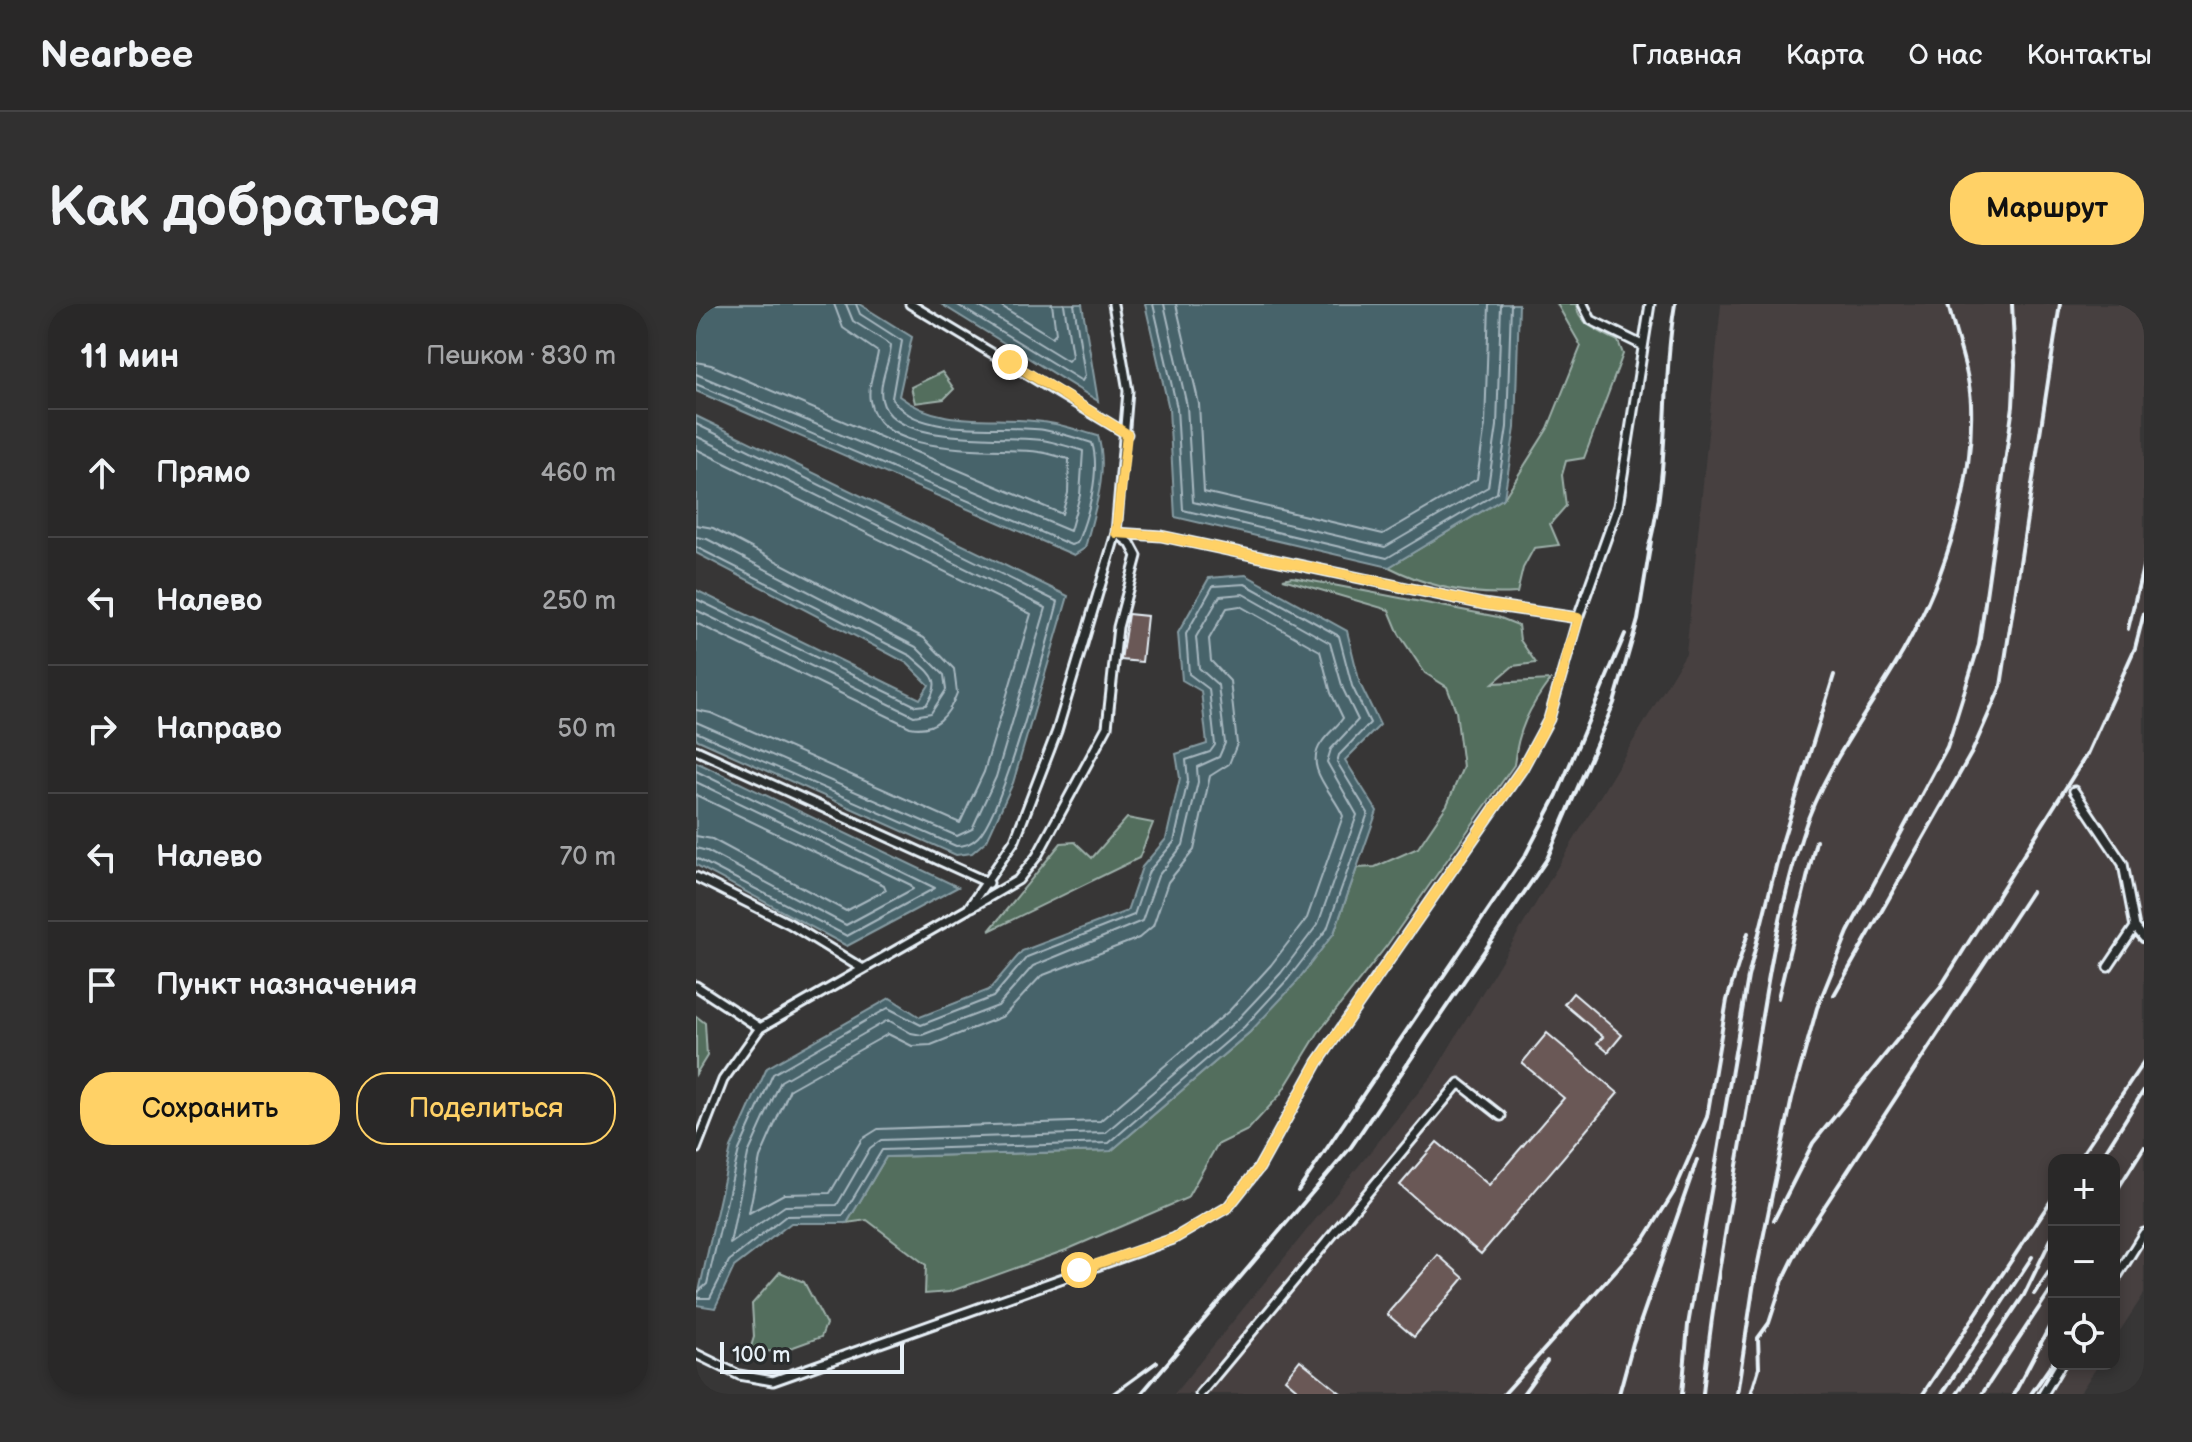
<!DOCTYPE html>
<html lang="ru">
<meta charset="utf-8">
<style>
:root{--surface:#292828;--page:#313030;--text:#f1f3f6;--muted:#a5a6a8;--line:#454445;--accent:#ffd166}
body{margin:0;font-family:"Balsamiq Sans",sans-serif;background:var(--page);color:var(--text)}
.controls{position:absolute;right:24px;bottom:24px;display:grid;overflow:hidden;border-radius:16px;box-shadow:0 4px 12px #0003}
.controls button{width:72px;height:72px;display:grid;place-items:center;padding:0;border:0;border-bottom:2px solid var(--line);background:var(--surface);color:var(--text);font:40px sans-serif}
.scale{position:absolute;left:24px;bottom:20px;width:184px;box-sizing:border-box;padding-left:8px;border:4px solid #e8f1f8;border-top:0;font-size:22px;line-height:28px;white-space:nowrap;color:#e8f1f8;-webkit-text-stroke:6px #2a2d2e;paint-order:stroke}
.stop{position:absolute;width:24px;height:24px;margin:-18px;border:6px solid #ffd166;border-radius:50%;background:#fff}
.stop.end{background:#ffd166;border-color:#fff;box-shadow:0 2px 8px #0008}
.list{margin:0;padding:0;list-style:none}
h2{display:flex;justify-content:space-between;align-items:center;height:104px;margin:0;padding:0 32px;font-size:34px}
h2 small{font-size:26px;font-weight:400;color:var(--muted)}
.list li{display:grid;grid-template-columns:52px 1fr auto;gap:24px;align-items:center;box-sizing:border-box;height:128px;padding:0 32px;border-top:2px solid var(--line)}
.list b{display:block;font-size:30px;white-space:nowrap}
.list em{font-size:26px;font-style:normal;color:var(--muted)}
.actions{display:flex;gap:16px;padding:24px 32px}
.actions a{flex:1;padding:18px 0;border:2px solid var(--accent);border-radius:32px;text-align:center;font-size:28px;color:var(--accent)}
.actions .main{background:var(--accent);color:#111}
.icon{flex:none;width:44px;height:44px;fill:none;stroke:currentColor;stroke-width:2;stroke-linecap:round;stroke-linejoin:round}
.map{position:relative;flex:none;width:1448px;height:1090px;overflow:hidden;border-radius:32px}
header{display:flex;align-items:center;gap:48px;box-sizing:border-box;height:112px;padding:0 40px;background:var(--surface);border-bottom:2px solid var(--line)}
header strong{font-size:38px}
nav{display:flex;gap:44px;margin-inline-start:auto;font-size:28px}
.intro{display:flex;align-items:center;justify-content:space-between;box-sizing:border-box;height:192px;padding:0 48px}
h1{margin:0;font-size:56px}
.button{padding:20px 36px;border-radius:32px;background:var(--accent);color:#111;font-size:28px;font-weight:700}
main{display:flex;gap:48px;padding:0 48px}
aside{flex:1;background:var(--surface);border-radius:32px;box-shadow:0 4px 12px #0003}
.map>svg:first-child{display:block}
.built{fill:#464040}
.green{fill:#536e5d;stroke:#9eb0aa;stroke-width:2}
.water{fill:#47636b;stroke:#879ca3;stroke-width:2}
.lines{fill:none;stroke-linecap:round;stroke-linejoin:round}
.shore{stroke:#a8b8c0;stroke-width:2}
.building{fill:#6a5856;stroke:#e8f1f8;stroke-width:2}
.service-casing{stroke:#e8f1f8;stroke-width:13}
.service{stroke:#2a2d2e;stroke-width:7}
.rail{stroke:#e8f1f8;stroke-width:4}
.route{stroke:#ffd166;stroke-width:10}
</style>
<header>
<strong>Nearbee</strong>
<nav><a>Главная</a><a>Карта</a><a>О нас</a><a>Контакты</a></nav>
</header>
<div class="intro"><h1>Как добраться</h1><a class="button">Маршрут</a></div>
<main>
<aside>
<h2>11 мин<small>Пешком · 830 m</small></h2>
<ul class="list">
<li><svg class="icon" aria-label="ahead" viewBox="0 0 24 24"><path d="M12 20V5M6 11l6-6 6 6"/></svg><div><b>Прямо</b></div><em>460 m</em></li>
<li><svg class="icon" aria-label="left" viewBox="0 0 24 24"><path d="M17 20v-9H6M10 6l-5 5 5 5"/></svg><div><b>Налево</b></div><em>250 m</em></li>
<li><svg class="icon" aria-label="right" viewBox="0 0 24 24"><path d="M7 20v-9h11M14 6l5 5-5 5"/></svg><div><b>Направо</b></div><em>50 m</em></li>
<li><svg class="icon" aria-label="left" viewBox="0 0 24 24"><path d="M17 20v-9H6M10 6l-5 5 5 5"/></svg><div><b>Налево</b></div><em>70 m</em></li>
<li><svg class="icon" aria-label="arrive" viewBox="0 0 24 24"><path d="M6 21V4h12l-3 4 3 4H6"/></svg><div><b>Пункт назначения</b></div></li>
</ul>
<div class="actions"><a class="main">Сохранить</a><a>Поделиться</a></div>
</aside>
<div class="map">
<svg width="1448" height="1090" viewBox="0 0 1448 1090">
<rect width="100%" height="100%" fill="#373636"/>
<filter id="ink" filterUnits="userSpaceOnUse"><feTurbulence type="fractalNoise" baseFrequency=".0125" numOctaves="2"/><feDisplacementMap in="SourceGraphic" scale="16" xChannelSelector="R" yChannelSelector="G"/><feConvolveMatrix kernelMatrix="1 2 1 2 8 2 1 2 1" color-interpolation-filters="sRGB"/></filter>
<g filter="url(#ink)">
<path class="built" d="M1025,0H1448V990L1418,1036V856H1358V1060H1403L1383,1090H478L738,769L990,349Z"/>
<path class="green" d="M861,0H880C882,21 905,28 922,37L927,50L888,154L870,157L866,171L870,202L854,220L863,241L838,244L827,264L821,289C775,292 734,284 693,263L808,194L852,124L885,42Z
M246,68L258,85L248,95L219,99L215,83Z
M596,273L802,313L822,321L824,336L840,359L817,362L797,379L854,376C833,404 822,426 818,461L692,640L622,729L584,791L552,826L521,841L491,894L370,946L253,988L229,990L230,961L171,916L151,919L190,853L415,847L554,728L638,629L661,564L679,563L722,544L751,501L767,463L760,407L751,383L729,369L703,330L693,306L587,275Z
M431,514L457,519L443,554L293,627L365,539L379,538L396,554Z
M0,712L9,719L11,752L0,770Z
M84,968L108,978L130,1020L125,1033L89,1046L53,1049L58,1033L56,1000Z"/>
<path class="water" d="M0,0H163L216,33L203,92C245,125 298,111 347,118C366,120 384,127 402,132C413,168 398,208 389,244L378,251L0,87Z
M245,0H386L402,97Z
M449,0H823L819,124L808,194L693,263L479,213L473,105Z
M0,112L372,292L317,479L291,536L276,549L260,551L0,435V286L224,395L233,381L211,359L0,249Z
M550,271L651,327L664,380L684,421L649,456L681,507L638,629L598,681L554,728L415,847L190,853L151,919H95L38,963L19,1004L0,1001L35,844L71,764L194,694L224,713L293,686L326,647L431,607L446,563L470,535L484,474L480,450L511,440L505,387L486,376L482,329L513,274Z
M0,458L262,583L151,642L0,561Z"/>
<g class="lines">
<path class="shore" d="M260,0L386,77L389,72L378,0
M279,0L372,57L376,52L368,0
M302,0L356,33L360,29L356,0
M457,0L481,104L487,206L691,254L801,189L811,123L815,0
M468,0L491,102L497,198L689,243L792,183L801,122L805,0
M480,0L503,100L508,188L687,230L781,175L789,121L793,0
M0,58L15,61L366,210L372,189L373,155C363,153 353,149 343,148C301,142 183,156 174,97C171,81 180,63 182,48L147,24L138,0
M0,70L374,227L384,191L387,147C374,143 359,138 346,136C311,131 196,143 186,96C182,79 194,58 195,41L157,17L150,0
M0,80L375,241L381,239C392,213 405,167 396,139C381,134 363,129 348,126C306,119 220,136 196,94L206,37L164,10L160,0
M0,120L362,298C350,343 308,507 282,533C275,540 269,542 260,542L0,428
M0,132L350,304L300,473L276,525L261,532L0,418
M0,145L335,310L288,468L264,519L15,409L0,406
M0,221L17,224L228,334L258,365L261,389C253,411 240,428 214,423L0,319
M0,233L11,235L220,343L248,371L250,386L235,409L218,412L0,306
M0,243L215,352C235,370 248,375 230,401L220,402L0,295
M547,290L634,339L647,385L662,416L635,445L631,458L661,511L622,620L585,669L541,716L409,829L185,836L174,844L141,901L89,902L34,940L52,850L85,777L192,716L215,729L226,731L302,702L337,662L446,617L462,572L487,541L502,478L501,463L523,453L529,439L522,381L503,364L500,333L524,292Z
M544,302L624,347L635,389L647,414C641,423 632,429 626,438C606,464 638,489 647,512L611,614L575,661L533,707L404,817L182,825L166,835L134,889L88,890L53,909L64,854L94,785L192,730L216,742L235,741L308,712L345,672L443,634L457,622L472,578L498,546L514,472L533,460L541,440L534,377L515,357L513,335L531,304Z
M0,467L239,584L151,632L0,554
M0,478L215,581L217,585L150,621L11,547L0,544
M0,491L188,581L190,586L150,607L16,535L0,532
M0,986L2,988L11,980L43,846L77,770L192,704L225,721L297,693L331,653L438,611L453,567L478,538L492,476L490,456L514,448L519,441L513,385L493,370L490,330L517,282L549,280L643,332L656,382L674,419L643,451L641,458L672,509L631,625L592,675L548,723L413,839L186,846L147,911L90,912L33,957L14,994H0"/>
</g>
<path class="building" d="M432,310L451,312L446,358L425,356Z
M877,689L926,731L912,748L901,739L907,733L868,700Z
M851,729L922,789L785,950L704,881L741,838L793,881L868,794L826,759Z
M742,951L768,974L718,1033L691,1010Z
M604,1056L646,1090H607L589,1075Z"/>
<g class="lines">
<g class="service-casing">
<path id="service" d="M214,0L431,130
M887,0L895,16L946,41
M420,229L465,232L787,300L882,314
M0,446L293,579
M1378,487L1427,560L1439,623L1448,634
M0,573L94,620L167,665
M276,603L322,576L341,552L411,423L422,323L441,252L434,239L422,230
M1412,663L1439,623
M0,682L64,724
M0,845L27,776L64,724L272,605L319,536L361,427L420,229L432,87L417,0
M1418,977L1448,929
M0,1050L43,1071L77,1077L477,935L532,903L563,864L622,758L826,465L853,415L882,314L922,202L954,0
M504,1090L763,779L805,812
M1347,1090L1365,1060"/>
</g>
<use href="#service" class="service"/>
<path class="rail" d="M952,246C975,165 965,81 979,0
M1432,325L1448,259
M1138,691L1276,448L1305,382L1364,0
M1082,694L1120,537
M1382,856L1448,757
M1404,856L1448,786
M602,887L830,550L861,491L929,330
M1418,891L1448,843
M1078,916L1117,839L1245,682L1391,450L1439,344L1448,309
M1338,990L1358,960
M417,1090L461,1058
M445,1090L655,843L851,555L918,399L942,316L955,237
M808,1090L949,934L978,888L1011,813L1031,696L1052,629
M827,1090L851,1057
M923,1090L937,1039L1001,856
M986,1090L992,1021L1052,673L1085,542L1138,371
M1007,1090C1016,998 1033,907 1049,816C1065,722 1077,623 1106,532C1125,470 1165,418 1198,363C1245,286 1278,190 1275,100C1274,68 1259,31 1252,0
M1041,1090L1058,978L1096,794L1121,704L1152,628L1251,443L1283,341L1317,102L1319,60L1316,0
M1055,1090L1063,1064L1062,1034L1073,1019L1087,976L1107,935L1335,588
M1227,1090L1358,892
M1246,1090L1336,953
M1261,1090L1328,991L1358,929
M1286,1090L1358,981
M1318,1090L1358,1014
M1335,1090L1358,1057"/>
</g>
</g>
<g class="lines" filter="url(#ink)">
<path class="route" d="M314,58L431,130L420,229L465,232L787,300L882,314L853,415L826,465L622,758L563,864L532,903L477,935L383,966"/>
</g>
</svg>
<div class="controls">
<button>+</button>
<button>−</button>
<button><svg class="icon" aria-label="locate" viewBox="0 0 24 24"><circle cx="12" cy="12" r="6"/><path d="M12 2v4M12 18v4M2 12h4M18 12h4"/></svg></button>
</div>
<div class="scale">100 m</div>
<div class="stop" style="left:383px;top:966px"></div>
<div class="stop end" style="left:314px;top:58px"></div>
</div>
</main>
